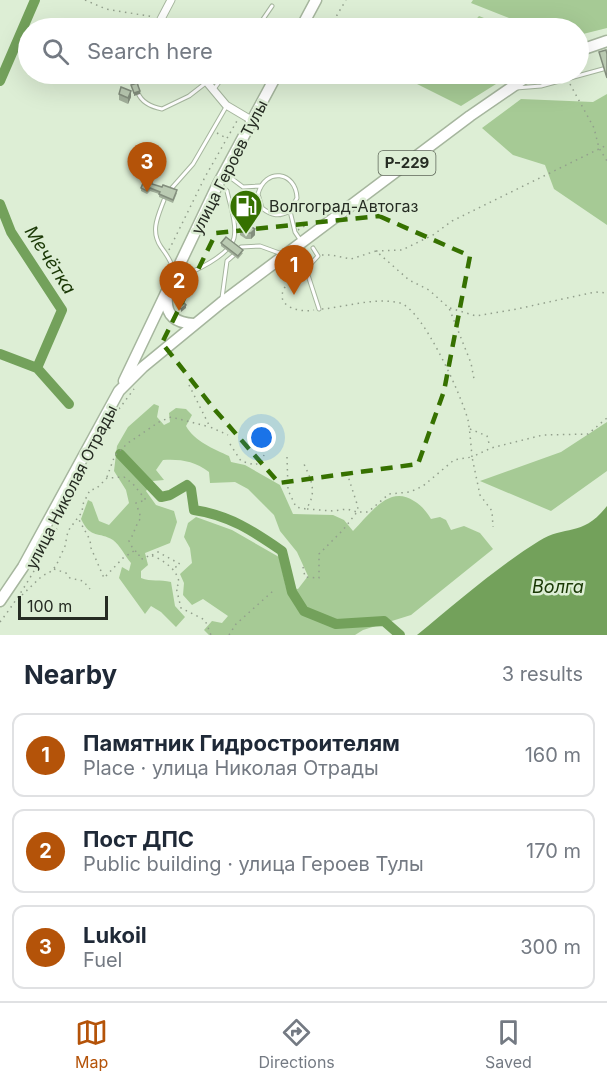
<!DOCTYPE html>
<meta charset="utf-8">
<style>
:root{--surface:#fff;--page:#f6f6f7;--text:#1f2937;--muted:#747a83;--line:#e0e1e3;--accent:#b45309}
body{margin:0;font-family:Inter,sans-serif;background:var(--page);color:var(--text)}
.scale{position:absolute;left:18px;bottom:15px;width:90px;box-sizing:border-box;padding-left:6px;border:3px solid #262c23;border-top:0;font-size:16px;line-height:21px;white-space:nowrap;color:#262c23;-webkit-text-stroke:4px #ddeed5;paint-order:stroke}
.you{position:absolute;left:262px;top:438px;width:21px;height:21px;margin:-15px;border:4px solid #fff;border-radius:50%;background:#1a73e8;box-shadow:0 0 0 9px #1a73e833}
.badge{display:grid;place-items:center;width:39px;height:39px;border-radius:50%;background:var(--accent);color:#fff;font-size:20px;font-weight:700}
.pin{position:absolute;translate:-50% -50px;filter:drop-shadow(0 2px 3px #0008)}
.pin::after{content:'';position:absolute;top:32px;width:21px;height:18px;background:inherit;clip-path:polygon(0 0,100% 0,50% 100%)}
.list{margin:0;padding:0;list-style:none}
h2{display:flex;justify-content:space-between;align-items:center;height:78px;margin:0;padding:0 24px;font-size:26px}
h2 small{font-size:20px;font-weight:400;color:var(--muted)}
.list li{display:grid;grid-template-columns:39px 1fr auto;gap:18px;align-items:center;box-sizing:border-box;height:84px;margin:0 12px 12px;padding:0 12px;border:2px solid var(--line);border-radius:12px}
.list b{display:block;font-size:22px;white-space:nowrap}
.list p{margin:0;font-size:20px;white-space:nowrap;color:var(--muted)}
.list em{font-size:20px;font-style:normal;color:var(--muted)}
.icon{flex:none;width:33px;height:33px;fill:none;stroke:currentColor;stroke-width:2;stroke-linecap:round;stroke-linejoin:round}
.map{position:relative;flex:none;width:607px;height:635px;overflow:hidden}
.search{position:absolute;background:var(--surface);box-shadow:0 6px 24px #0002;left:18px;right:18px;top:18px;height:66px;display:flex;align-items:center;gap:15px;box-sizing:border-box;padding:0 21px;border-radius:33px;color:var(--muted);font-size:22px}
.sheet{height:366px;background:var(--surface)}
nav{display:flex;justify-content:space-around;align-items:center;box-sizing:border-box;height:84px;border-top:2px solid var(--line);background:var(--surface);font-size:16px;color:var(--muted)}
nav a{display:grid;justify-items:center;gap:3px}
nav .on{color:var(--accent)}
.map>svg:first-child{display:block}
.green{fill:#a6ca95}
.water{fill:#73a15b}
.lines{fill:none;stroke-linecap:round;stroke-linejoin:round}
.river{stroke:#73a15b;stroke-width:10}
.service-casing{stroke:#a6b69e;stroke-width:5}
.minor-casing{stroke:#a6b69e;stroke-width:9}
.primary-casing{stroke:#a6b69e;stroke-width:13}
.path{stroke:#929f8c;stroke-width:1.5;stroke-dasharray:1.5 4.5;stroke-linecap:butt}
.service{stroke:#fff;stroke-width:3}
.minor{stroke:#fff;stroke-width:7}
.primary{stroke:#fff;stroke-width:10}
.wall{fill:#a1af9a}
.shaded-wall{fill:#838e7d}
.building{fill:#bbcbb3;stroke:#838e7d;stroke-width:1.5}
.marked{fill:none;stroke:#367100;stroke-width:4.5;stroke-dasharray:12 8;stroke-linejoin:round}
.labels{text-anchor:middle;stroke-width:5;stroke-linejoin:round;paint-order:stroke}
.shield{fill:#ddeed5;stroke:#5d6658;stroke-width:1.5}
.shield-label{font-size:15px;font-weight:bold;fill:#262c23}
.street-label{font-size:16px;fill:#262c23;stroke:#ddeed5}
.poi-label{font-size:16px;fill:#262c23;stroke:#ddeed5;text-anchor:start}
.water-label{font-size:18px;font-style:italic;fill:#1a3805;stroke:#ddeed5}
</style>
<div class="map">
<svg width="607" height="635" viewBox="0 0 607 635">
<rect width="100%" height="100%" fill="#ddeed5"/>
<path class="green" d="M473,0H607V28L579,35L578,28H468L479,16L509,28V18L471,3Z
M413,74H512L461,106L409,80Z
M607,94V225L554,189L545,165L513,155L482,128L521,99L593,102Z
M154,404L159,406L157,417L164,425L170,422L169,413L176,408L186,409L192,415L186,426C194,441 214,449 229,456L231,462L245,465L280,485L293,514L333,515L344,520L353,531C370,514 389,484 414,501C422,506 426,511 431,519L440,517L446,520L451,530L464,526L480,533L493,549L411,615L363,630L355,635H209L204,630L212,621L222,623L228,616L203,599L192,605L183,595L184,583L180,574L192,563L190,548L184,537L188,523L196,517L232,530L279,557L286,587L298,589L308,576L297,552L280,531L274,515L248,489L235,482L210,483L209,472C194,461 181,459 163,460L156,470L164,480L153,481L146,491L156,505L174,511L177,522L170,543L145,553L148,565L141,571V578C151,582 160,579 171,582L175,606L185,617L176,627L161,612L151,606L145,614L119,578L122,567L129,571L131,563C125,556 120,545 113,540C99,531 91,540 81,519L88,500L92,502L99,521L109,525L129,503L126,490L114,471L117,446L128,427Z
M607,422V471L551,511L480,481L561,452Z"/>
<path class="water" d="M607,506V635H417C455,604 497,567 539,541C566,524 582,538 607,506Z"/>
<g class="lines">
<path class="river" d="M0,81L35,0
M0,204L11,232L62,310L37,368
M0,354L37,368L69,404
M120,454L161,497L170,495L187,485L191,489L194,510C229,515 253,531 282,551L292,592L304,611L336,624L384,621L400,635"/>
<g class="service-casing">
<path id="service" d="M257,28L272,6
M135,74L136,86
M516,88L541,86L603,69
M214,89L225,74
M138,93C142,103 152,107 162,109L189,96L207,82
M228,171L231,178L243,187L260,186
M170,190L193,164L226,107
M164,200C158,216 150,231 161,247C166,254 171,260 173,269
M290,211C279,217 272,216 262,208L258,194C265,167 296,171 297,198L290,211L295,232L301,241
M313,248L318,256L306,269L319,309
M239,249L241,247L260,246L282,254
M177,276C192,274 230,255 234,238C237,224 230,205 227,191L220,185
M222,298L227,261L235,254"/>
</g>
<g class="minor-casing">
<path id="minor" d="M167,28L161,19L171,0
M200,74L226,105L253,121"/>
</g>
<g class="primary-casing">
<path id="primary" d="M301,28L316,0
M578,51L607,41
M167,296C165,316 176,323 194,324
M124,381L218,184L277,74
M0,601L23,567L119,391L143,367L221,303L470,116L531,74"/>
</g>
<path class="path" d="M85,0L106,9L154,17
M336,28L337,15L346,0
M539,77L546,74
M570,84L594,128L599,148L607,161
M217,133L226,138
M298,230L308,224
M169,250L205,177L238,119
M376,251L402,250L433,235L452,221L607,145
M322,255H331L351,259L376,251L409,280L429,290L449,308L471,363L474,379
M303,271C297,275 289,281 285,287C273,307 301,313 314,310
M450,308L476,316L512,310L595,292L607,293
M322,309C347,307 374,297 400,303C423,309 462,397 468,420C470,432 471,445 472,457L491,448L543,435L588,434L607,418
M189,385L210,427L228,435
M119,409L134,389
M470,429L487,436L490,447
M230,444L241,461L255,465L262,461L264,455
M287,457L288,490L296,507L306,509C318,492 311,479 303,462
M107,477L115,455L128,443L159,422L171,417L210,427
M307,509L333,511L347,509L357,512L358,507L347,473
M135,551L139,553V558L143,559L150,555C162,559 179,570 179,584L176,587L181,608L205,620L211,635
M152,555L158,552L180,564L173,569
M303,567L305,577L319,578V554L343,530L357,512H368L389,494L410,492L423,486L454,460L472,457L480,495L492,511L493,527
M54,569L66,573L70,578L83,581L90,589
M22,595L42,576L50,572L56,566L65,546L68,531L82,512L83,504L90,490L96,489L107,478L124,477L133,484L146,500L136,503L141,518C135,525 135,533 129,541L134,551L123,558L104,578L91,548L90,540L78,518
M0,622C37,574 61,520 88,466
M229,635L236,624L273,591"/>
<use href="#service" class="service"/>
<use href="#minor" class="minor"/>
<use href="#primary" class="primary"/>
</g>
<path class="wall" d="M119,94L131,97L128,104L119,100Z
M152,184L177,193L173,203L159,197V194L150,191L147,194L141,191V188Z
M245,223L255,235L251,239H246L240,235V229Z
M221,243L243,253L238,259L221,246Z"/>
<path class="shaded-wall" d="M131,91V97L128,104V98Z
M140,91V94L134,96V93Z
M255,229V235L251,239V233Z
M186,305V308L181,312V309Z"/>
<path class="building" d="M606,50L607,54V78L599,52Z
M137,83L140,91L134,93L131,85Z
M121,87L131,91L128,98L119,94Z
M146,176L152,178V184L162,187L163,185L177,190L173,200L159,194L160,192L150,188L147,191L141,188Z
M245,223L255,229L251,233H246L240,229Z
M226,237L243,250L238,256L221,243Z
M182,301L186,305L181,309L177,305Z"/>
<path class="marked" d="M379,216L470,256L444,391L418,464L279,483L215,410L162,343L216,233Z"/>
<defs>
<g id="fuel-pin" transform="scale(1.725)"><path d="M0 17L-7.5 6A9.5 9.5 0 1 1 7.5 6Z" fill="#367100" stroke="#ddeed5"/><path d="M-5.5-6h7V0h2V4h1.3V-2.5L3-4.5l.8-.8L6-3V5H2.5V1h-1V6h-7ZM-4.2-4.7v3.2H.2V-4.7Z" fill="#fff"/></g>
</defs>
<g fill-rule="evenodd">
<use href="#fuel-pin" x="246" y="206"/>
</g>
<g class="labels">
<rect class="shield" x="378.5" y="151" width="57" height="24" rx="4.5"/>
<g class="shield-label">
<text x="407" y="168">Р-229</text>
</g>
<g class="street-label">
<text transform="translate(229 167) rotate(-63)" y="6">улица Героев Тулы</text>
<text transform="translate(71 487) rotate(-63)" y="6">улица Николая Отрады</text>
</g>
<g class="poi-label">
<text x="269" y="212">Волгоград-Автогаз</text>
</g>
<g class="water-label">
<text transform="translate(50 260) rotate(57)" y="6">Мечётка</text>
<text x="558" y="593">Волга</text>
</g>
</g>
</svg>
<div class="scale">100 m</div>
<div class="you"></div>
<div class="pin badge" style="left:294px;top:295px">1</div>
<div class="pin badge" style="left:179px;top:311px">2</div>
<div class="pin badge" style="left:147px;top:192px">3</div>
<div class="search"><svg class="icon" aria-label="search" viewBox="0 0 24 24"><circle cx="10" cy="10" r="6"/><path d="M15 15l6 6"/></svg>Search here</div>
</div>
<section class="sheet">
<h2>Nearby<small>3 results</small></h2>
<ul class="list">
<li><span class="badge">1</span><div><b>Памятник Гидростроителям</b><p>Place · улица Николая Отрады</p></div><em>160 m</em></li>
<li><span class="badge">2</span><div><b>Пост ДПС</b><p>Public building · улица Героев Тулы</p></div><em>170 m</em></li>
<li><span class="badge">3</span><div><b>Lukoil</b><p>Fuel</p></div><em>300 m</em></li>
</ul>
</section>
<nav>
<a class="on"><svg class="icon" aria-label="map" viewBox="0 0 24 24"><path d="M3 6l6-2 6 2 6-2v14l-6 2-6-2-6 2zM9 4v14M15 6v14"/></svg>Map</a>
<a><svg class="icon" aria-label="directions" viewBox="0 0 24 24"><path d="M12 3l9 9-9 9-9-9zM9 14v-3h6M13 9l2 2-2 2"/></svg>Directions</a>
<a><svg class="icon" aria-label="saved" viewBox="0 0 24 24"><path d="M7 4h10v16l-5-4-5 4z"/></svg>Saved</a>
</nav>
